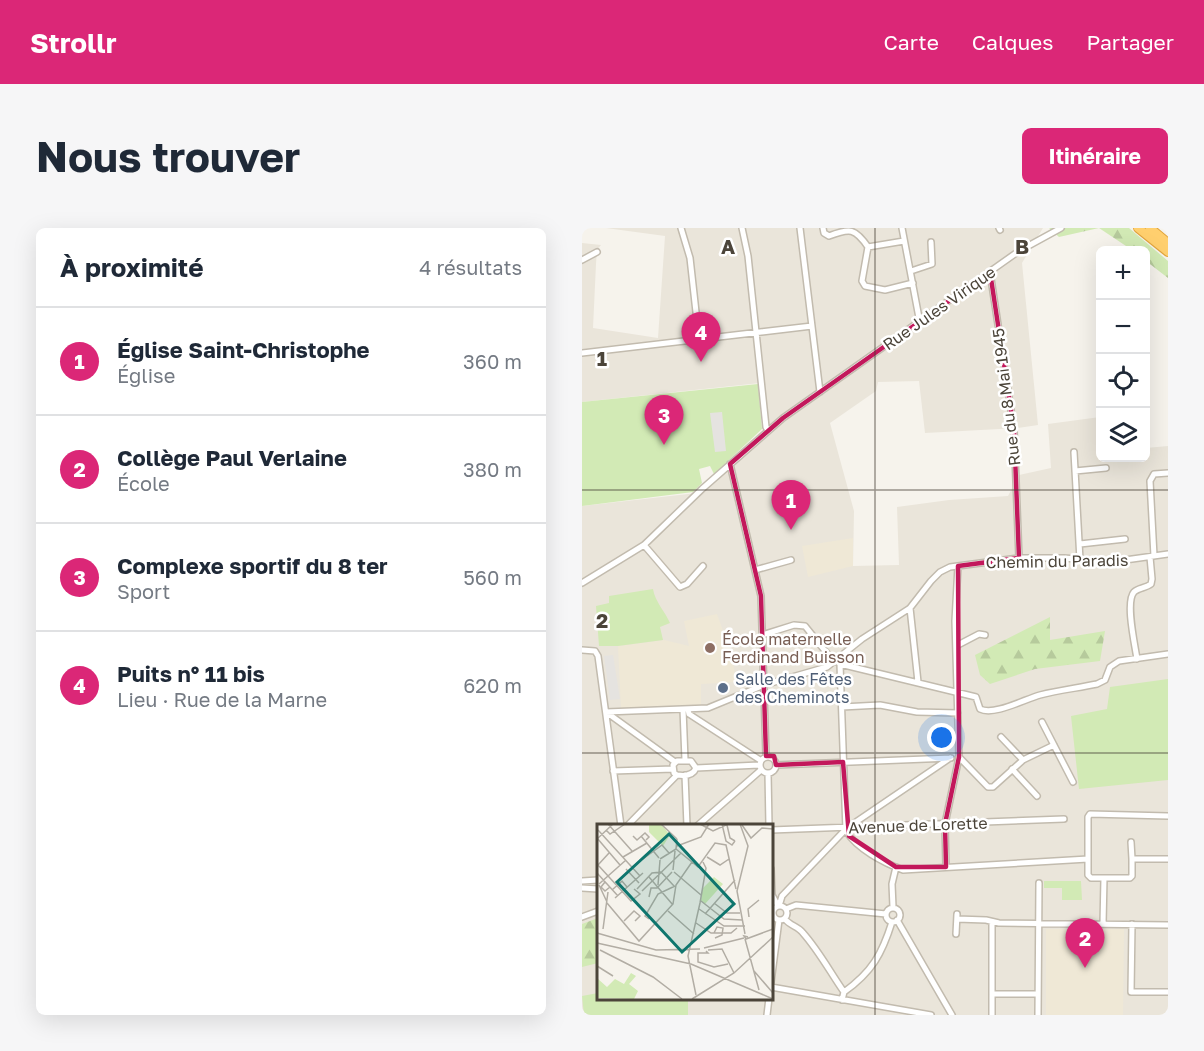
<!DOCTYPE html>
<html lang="fr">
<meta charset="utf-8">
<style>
:root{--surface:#fff;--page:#f6f6f7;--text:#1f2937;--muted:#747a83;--line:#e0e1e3;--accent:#db2777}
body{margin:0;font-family:"Golos Text",sans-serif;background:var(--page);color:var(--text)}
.controls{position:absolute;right:18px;top:18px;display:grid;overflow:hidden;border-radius:9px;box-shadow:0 6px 24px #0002}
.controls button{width:54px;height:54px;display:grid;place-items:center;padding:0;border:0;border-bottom:2px solid var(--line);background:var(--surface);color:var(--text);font:30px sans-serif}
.you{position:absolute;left:360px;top:510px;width:21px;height:21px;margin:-15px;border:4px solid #fff;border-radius:50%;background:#1a73e8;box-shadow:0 0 0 9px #1a73e833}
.badge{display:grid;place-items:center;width:39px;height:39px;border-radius:50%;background:var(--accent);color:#fff;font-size:20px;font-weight:700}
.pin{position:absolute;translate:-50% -50px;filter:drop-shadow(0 2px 3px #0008)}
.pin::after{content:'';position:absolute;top:32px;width:21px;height:18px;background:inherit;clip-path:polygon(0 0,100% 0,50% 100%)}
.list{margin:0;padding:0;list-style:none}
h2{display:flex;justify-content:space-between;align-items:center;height:78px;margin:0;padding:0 24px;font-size:26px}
h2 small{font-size:20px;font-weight:400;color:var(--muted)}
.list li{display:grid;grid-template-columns:39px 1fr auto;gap:18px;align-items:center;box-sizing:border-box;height:108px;padding:0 24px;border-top:2px solid var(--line)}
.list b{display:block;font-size:22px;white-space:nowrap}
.list p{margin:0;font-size:20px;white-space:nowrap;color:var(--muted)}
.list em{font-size:20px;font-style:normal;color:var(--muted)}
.icon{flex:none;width:33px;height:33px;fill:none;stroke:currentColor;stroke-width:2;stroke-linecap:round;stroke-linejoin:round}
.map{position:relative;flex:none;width:586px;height:787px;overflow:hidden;border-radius:9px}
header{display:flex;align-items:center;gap:36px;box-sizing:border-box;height:84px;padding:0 30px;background:var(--accent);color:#fff}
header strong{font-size:28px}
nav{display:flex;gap:33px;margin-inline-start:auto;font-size:21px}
.intro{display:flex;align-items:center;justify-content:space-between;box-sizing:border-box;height:144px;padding:0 36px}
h1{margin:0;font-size:42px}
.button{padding:15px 27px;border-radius:9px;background:var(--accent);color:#fff;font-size:21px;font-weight:700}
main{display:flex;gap:36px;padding:0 36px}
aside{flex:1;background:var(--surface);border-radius:9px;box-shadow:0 6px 24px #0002}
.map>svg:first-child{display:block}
.residential{fill:#eae5da;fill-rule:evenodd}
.education{fill:#efe8d6}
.forest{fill:url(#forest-firs)}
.green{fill:#d2eab5}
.parking{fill:#e5e3e0}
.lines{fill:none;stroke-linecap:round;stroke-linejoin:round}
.minor-casing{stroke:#c2bbae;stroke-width:8}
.highway-casing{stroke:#e0a43c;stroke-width:10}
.minor{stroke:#fff;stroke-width:5}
.highway{stroke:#ffcf6e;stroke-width:8}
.marked{fill:none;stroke:#c2185b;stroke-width:4.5;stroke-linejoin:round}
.grid{fill:none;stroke:#4b4439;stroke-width:1.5;stroke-opacity:0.55}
.education-dot{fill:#8d6e63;stroke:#fff;stroke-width:2}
.service-dot{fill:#5c6f8a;stroke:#fff;stroke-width:2}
.labels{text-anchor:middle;stroke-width:5;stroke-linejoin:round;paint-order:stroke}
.street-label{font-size:16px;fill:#4b4439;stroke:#fff}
.education-label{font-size:16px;fill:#785e54;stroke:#fff;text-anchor:start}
.service-label{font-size:16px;fill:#4e5e75;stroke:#fff;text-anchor:start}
.inset-road{fill:none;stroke:#b2ada4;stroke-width:1.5}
.view{fill:#0f766e;fill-opacity:0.15;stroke:#0f766e;stroke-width:3}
.inset-edge{fill:none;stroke:#4b4439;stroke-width:3}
.grid-label{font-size:20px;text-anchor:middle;font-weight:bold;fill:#4b4439;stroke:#fff;stroke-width:5;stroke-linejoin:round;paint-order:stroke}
</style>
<header>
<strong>Strollr</strong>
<nav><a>Carte</a><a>Calques</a><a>Partager</a></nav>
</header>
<div class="intro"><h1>Nous trouver</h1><a class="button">Itinéraire</a></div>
<main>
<aside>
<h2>À proximité<small>4 résultats</small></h2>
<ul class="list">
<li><span class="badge">1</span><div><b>Église Saint-Christophe</b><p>Église</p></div><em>360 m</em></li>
<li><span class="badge">2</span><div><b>Collège Paul Verlaine</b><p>École</p></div><em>380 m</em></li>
<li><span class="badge">3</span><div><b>Complexe sportif du 8 ter</b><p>Sport</p></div><em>560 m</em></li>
<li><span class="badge">4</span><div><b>Puits n° 11 bis</b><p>Lieu · Rue de la Marne</p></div><em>620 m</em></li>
</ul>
</aside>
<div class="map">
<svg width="586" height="787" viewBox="0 0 586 787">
<defs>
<pattern id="forest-firs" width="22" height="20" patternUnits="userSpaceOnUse" patternTransform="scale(1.5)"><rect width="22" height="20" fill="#d2eab5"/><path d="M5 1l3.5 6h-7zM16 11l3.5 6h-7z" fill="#b6ca9c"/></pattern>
</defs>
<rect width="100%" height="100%" fill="#f6f3ec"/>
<path class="residential" d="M24,0H461L440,35L456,197L436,200L343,205L337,153L296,154L294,163L248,195L272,283L271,338L317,337L315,279L367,272L426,268L437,247L469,240L466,196L518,189V230H564V220L586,218V787H0V278L115,265L186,202L178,155L0,174V15L19,17L15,22L14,36L11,100L76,110L83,8ZM16,598H189V770H16Z"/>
<path class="education" d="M271,310V338L226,349L220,318Z
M135,386L150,428L154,454L119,456V478L39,481L36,418L82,412L107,418L102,393Z
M464,701H542L541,787H464Z"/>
<path class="forest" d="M467,0H547L586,33V50L564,33V22H550L517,0L477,9Z
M468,389V412L523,403L518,433L453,441L408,456L398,447L393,427Z
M16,690V735L0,739V696Z"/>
<path class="green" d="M176,156L180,201L132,246L128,238L117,241L120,255L111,264L0,278V174Z
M71,361C73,374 83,383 88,395L78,399L81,412L36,418H17L14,378L27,375V368Z
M586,451V552L497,561L489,488L525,481L528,459Z
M462,653H499L500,672H480V660H462Z
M16,765V770L106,771V787H2L0,768Z"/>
<path class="parking" d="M140,184L144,223L133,224L128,185Z
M31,427L38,471L28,472L22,428Z"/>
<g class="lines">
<g class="minor-casing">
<path id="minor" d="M99,0L108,30L117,111
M160,0L166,28L184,199L186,202
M218,0L238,164
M241,0L242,5L247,8C268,0 273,0 286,19L322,13
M320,0L338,95
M417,0L418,2
M286,19L280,53L283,58L303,62L331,55
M0,32L15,24
M329,43L350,36L349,14
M408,44L432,202L437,330
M0,125L230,98
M492,224L498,332
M148,236L179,368L184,528
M493,243L524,240
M498,316L543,311
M62,317L98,359L105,356L121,338
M572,328L568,253L572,246L586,245
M173,342L209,332
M0,355L62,317L120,261L201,190L437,23L479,0
M328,380L336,454
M180,407L212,397L223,398L252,434
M374,418L397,406L403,407
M0,422L13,423L16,428L39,598
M555,431C553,417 543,374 552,364C556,360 564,360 569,356L570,351L568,329
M258,436L264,603C275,621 302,635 321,642L506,631
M258,436L394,469L398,481C412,488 443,471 458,467C477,462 496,460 515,456L523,452L528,439L537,433L586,426
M260,479L298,477L335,484L376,485
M101,481L103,532
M106,481L107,486L178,532
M24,484L126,480L182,457L245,439L280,411L328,380L349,353L358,344L368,339L437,330H482L529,334L586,326
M24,484L93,534
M460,494L491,554
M419,509L441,532
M178 537a8 8 0 1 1 16 0a8 8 0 1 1-16 0Z
M377,529L406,559H411L441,532L472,517
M95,533H109L114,540C111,548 102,548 95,547L92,545L91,537Z
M194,537L369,530
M114,540L177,537
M430,541L455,568
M31,543L91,541
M186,545L187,598
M103,547L105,598
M45,598L95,547
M115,598L179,542
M189,602L482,591
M549,614L550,631
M364,639L363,596L377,529L373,393L376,338
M189,641L190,667L196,678
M522,650H509L506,647V589L508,586L586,588
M0,653L16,652
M0,660L16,661
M191 685a7 7 0 1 1 14 0a7 7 0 1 1-14 0Z
M197,678L200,668L265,600L368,530
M311,679L310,656L314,639
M304 687a7 7 0 1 1 14 0a7 7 0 1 1-14 0Z
M204,681L214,677L304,686
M0,689L16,683
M203,691C208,698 216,698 221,705C237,723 248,744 262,764L260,772
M375,691L404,692L417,695L586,697
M315,692L370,787
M521,696L522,650H548L550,648V631H586
M550,696L549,764H586
M374,706L375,686
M189,754L197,692
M189,759L349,787
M262,764C290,744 300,726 310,694
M410,766H456
M185,787L187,770
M410,787V695
M456,787L457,655"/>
</g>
<g class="highway-casing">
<path id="highway" d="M556,0L586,24
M568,0L586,15"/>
</g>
<use href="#minor" class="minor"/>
<use href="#highway" class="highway"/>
</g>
<path class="marked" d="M408,44L432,202L437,330L376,338L377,529L363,596L364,639H314L267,608L261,534L194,537L192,528H184L179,368L148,236L201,190Z"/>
<path class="grid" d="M293,0V787M0,262H586M0,525H586"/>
<circle class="education-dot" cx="128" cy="420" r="6"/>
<circle class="service-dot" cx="141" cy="460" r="6"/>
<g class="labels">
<g class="street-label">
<text transform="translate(357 80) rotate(-35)" y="6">Rue Jules Virique</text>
<text transform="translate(424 169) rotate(-97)" y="6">Rue du 8 Mai 1945</text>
<text transform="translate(475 333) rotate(-1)" y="6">Chemin du Paradis</text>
<text transform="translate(336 597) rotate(-2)" y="6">Avenue de Lorette</text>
</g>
<g class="education-label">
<text x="140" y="417">École maternelle<tspan x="140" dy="18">Ferdinand Buisson</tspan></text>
</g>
<g class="service-label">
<text x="153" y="457">Salle des Fêtes<tspan x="153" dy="18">des Cheminots</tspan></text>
</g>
</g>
<g transform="translate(15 596)">
<rect width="176" height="176" fill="#f6f3ec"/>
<path d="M34,149L39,152L32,160L41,167L37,175L0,174V154L10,163L18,155L27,160Z" fill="#d2eab5"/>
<path d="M52,0H64L73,11L66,22L52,8ZM117,53L126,60L108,80L104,77L105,65Z" fill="#d2eab5"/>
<path class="inset-road" d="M11,0L35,27M64,0L80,15M103,0L116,7L131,0M125,0L129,17L135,21L138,17M143,0L151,22L140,67L148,110M130,1L133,14L138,17M145,1L154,14L165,4L176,5M1,6L43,52M9,6L13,10L28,0M36,12L40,16L48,9L52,13L49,16M44,12L62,34M0,14L23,41M0,15L16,0M80,15L79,25L101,43L118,19L129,21L139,65M80,22L104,13L112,0M12,29L1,41L34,77L43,70L37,65M26,33L50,19M110,33L123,41L132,35M63,35L79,25M35,43L65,21L72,29M29,45L42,59M76,46L78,27M64,48L77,62M77,48L104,71M0,49L21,72M52,53L76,81M8,58L4,63L8,67L13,63M2,60L29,36M2,61L10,78M61,61L63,36M40,65L55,49L64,48M15,66L25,57L30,63M45,67L84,29M52,73L54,64H60L75,48M18,74L46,49M104,77L127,95L145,96M10,79L42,117L76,80L79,61L95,38M117,79L130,89H143M102,85L127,102H148M71,87L97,110M108,90L138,56M152,93L151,85L162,76M52,95L48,92L61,70L78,62M27,97L37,87L43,92L38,97M99,99L114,109H134L140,104M6,105L11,68M0,109L59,126L103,125M117,109L120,103L126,104L125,111L118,114M151,113L147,112L149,115L176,105M148,115L162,166M0,119L94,140L176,175M107,124L147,114M3,126L56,153L85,175M111,126L125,125L137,149M109,127L111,129H101V138L117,143L131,140M0,142L16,152M157,147L176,169M99,171L91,132L103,79L109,44L106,38M95,175L137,149L176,113"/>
<path class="view" d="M72,10L137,80L85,128L20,58Z"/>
<rect width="176" height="176" class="inset-edge"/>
</g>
<g class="grid-label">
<text x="146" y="26">A</text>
<text x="440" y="26">B</text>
<text x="20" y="138">1</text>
<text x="20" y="400">2</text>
</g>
</svg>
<div class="controls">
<button>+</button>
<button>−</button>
<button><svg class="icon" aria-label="locate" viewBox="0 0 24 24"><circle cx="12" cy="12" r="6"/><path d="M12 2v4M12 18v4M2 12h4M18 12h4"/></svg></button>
<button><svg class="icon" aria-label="layers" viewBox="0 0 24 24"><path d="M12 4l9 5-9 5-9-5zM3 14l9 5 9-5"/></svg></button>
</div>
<div class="you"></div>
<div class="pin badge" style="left:209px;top:302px">1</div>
<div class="pin badge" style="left:503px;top:740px">2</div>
<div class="pin badge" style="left:82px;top:217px">3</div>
<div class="pin badge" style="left:119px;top:134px">4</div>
</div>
</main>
